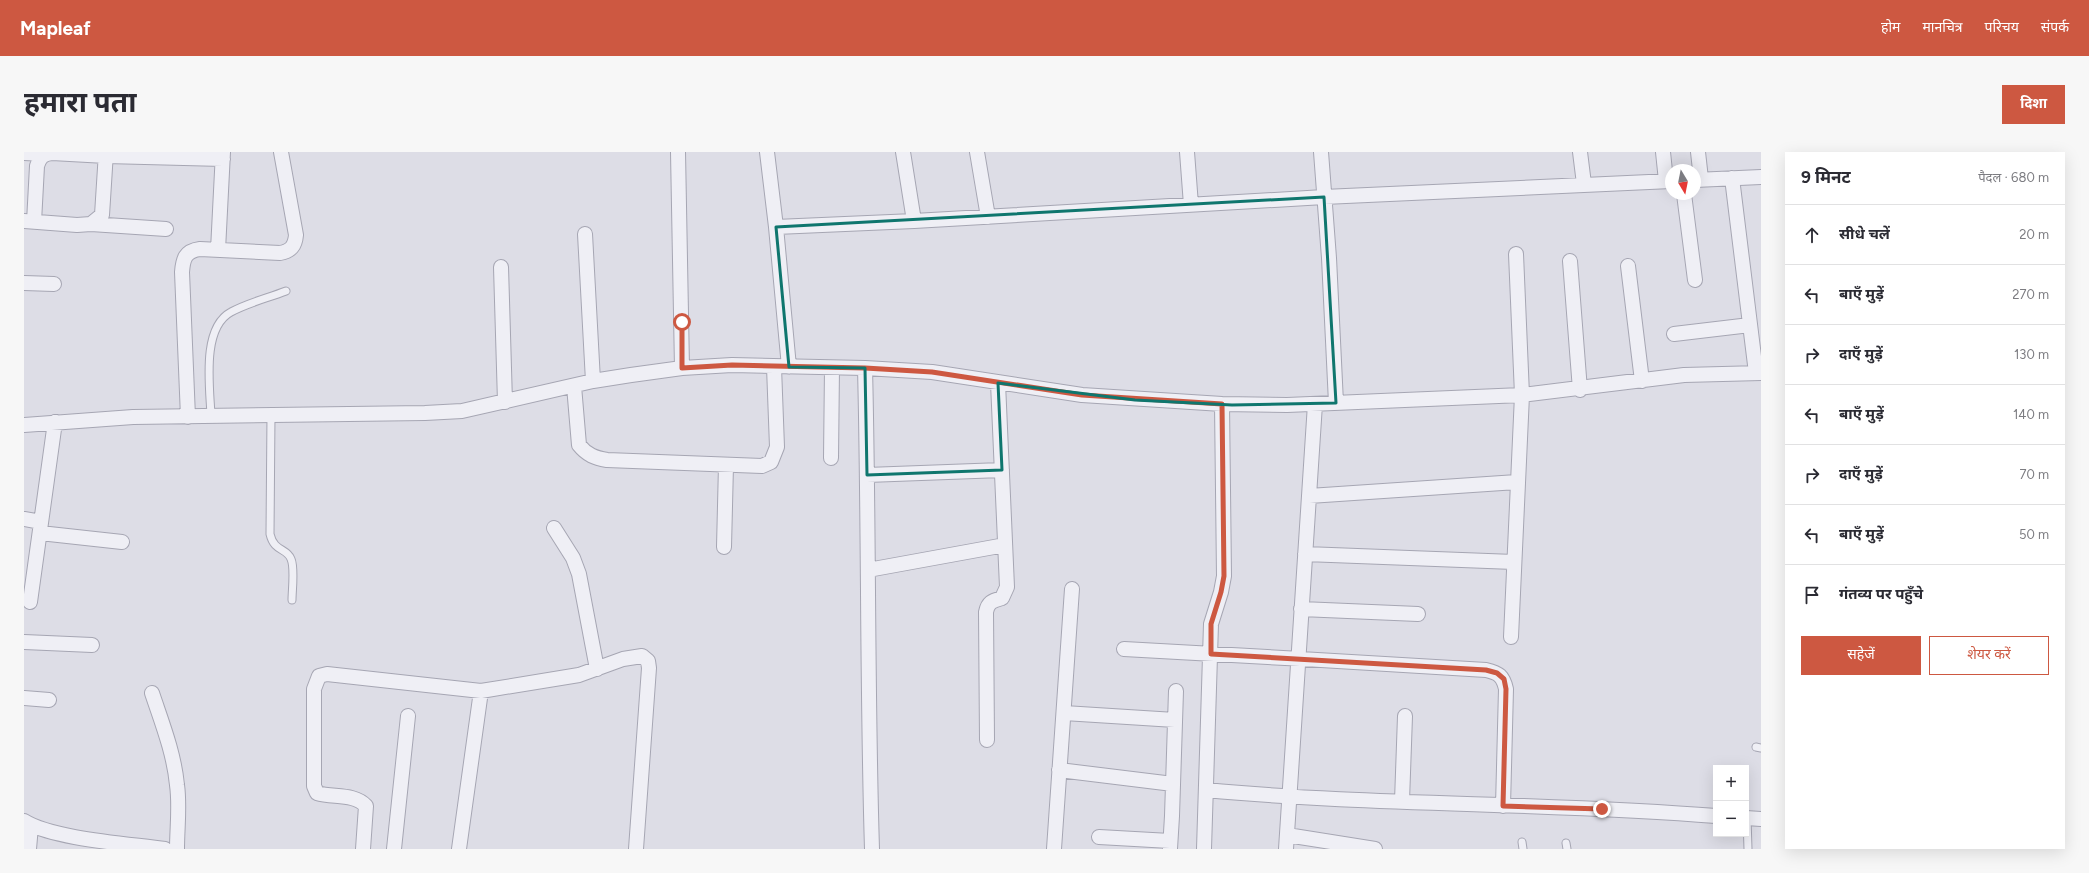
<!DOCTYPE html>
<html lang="hi">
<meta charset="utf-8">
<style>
:root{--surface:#fff;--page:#f7f7f7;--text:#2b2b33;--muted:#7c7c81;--line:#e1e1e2;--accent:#cd5841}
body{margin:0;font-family:Figtree,"Noto Sans Devanagari",sans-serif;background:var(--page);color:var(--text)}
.controls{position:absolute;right:12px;bottom:12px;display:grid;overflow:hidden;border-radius:0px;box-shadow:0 4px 16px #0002}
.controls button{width:36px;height:36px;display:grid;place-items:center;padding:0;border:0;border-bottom:1px solid var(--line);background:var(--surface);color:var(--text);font:20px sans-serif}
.compass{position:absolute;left:1641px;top:12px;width:36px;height:36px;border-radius:50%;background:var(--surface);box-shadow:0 4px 16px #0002;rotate:170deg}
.stop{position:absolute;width:12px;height:12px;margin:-9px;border:3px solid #cd5841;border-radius:50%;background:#fff}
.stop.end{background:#cd5841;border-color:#fff;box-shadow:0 1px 4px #0008}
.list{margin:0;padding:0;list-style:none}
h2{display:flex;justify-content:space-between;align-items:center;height:52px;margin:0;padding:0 16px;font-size:17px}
h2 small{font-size:13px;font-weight:400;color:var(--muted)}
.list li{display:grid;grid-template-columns:26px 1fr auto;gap:12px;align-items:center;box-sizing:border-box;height:60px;padding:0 16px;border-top:1px solid var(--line)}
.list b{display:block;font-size:15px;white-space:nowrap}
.list em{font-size:13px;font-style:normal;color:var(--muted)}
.actions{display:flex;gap:8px;padding:12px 16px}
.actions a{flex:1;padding:9px 0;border:1px solid var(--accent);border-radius:0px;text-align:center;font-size:14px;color:var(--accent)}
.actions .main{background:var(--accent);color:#fff}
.icon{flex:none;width:22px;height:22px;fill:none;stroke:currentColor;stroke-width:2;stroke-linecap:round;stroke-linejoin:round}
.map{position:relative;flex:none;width:1737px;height:697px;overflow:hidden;border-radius:0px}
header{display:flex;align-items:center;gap:24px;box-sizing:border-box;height:56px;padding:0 20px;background:var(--accent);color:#fff}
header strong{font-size:19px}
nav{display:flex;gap:22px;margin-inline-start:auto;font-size:14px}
.intro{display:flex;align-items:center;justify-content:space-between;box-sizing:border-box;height:96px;padding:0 24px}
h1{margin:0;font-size:28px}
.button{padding:10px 18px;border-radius:0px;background:var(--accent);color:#fff;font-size:14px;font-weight:700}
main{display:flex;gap:24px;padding:0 24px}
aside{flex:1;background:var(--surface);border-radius:0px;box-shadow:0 4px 16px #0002}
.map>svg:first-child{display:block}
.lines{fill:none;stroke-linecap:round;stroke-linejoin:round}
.lane-casing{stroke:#a6a6b3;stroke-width:9}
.street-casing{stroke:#a6a6b3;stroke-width:16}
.lane{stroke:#efeff5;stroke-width:7}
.street{stroke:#efeff5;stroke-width:14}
.route{stroke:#cd5841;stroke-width:5}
.marked{fill:none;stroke:#0f766e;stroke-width:3;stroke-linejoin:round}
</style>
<header>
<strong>Mapleaf</strong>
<nav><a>होम</a><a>मानचित्र</a><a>परिचय</a><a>संपर्क</a></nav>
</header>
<div class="intro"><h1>हमारा पता</h1><a class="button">दिशा</a></div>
<main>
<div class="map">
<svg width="1737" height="697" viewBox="0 0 1737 697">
<rect width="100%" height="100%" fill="#dddde6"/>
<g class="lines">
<g class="lane-casing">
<path id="lane" d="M247,263L246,382C250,400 263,396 267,407C271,416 268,438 268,448
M187,264C186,236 177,176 207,160C223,151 244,146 262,139
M1732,595L1737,596
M1723,666L1724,697
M1498,690L1499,697
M1542,691L1543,697"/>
</g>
<g class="street-casing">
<path id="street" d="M654,0L658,216
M743,0L752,75L765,215
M879,0L890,69
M953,0L964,65
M1163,0L1167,53
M1297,0L1305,106L1312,251
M1556,0L1560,32
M1639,0L1642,29
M1674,0L1677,27
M0,1L20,2
M1708,26L1732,221
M1671,28L1737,25
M1660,42L1671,128
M0,69L53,73L67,72L78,63L82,0
M10,70L13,14C16,5 19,2 28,1L82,4L199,7
M67,72L142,77
M752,75L890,69L1300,45L1647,29
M561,82L569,229
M194,98L199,0
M1546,109L1556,238
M1604,114L1618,229
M477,115L481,250
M0,131L30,132
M1650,182L1726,173
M841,216C845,376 843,537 848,697
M550,234L555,293C563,303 571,306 583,308L738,314L747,310L753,295L750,215
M164,265L158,120C159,107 161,99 176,97L256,101C267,99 271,94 272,83L257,0
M0,273L109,265L401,261L438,259L569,229L607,223L658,216L708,213L841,216L908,220L1058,243L1198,252L1263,253L1498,243L1660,223L1737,221
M807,306L808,216
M843,323L978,318
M1285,344L1493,330
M0,367L17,370
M530,376L549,406L555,422L573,517
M16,381L98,390
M700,395L702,313
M1281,402L1490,410
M844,418L981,393
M6,450L31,270
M1277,457L1394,462
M1487,485L1498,243L1492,102
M0,490L68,493
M1100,497C1221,504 1341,510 1462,518C1475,521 1479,524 1482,537L1479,654
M128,541C138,571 150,601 153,633C156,654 153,676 153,697
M0,546L25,548
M1040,561L1151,568
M963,588L962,460C964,450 968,449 978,446L983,435L974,231
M1035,618L1149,632
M1182,638C1351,654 1522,650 1692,664
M1378,649L1381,564
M1722,666L1737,667
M0,669C28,687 106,692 141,697
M1263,683L1351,697
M1075,685L1146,689
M5,697L7,674
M339,697L342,654C330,641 309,646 293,641L290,634V537L295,524L303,522L457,539L555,523L599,507L618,504L624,509L625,516L612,697
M370,697L384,564
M435,697L457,539
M1030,697L1048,437
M1146,697L1148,664L1152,539
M1180,697L1187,472L1197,440L1200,424L1198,252
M1262,697L1291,252"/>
</g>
<use href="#lane" class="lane"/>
<use href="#street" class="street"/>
</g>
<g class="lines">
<path class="route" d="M658,170V216L708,213L841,216L908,220L1058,243L1198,252L1200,424L1197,440L1187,472V502L1462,518L1473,521L1480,527L1482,537L1479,654L1578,657"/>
</g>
<path class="marked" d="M1300,45L1312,251L1208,253L1111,248L974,231L978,318L843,323L841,216L765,215L752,75Z"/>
</svg>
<div class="controls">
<button>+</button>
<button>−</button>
</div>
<svg class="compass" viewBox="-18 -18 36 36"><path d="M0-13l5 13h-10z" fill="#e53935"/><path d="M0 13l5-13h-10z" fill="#7c7c81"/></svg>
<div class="stop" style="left:658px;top:170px"></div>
<div class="stop end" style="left:1578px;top:657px"></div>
</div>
<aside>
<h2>9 मिनट<small>पैदल · 680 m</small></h2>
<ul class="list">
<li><svg class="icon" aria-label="ahead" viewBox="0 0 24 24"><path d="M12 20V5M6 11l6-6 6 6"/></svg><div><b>सीधे चलें</b></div><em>20 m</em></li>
<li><svg class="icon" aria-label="left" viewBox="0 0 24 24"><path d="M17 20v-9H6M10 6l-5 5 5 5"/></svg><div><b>बाएँ मुड़ें</b></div><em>270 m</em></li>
<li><svg class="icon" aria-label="right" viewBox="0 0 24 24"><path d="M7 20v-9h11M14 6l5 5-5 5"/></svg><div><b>दाएँ मुड़ें</b></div><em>130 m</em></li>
<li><svg class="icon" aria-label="left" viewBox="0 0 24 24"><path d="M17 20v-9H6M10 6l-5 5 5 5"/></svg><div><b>बाएँ मुड़ें</b></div><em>140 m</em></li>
<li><svg class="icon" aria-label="right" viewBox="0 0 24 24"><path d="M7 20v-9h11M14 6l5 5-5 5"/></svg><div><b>दाएँ मुड़ें</b></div><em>70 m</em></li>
<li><svg class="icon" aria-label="left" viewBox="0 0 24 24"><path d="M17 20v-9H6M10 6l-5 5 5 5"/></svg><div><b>बाएँ मुड़ें</b></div><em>50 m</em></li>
<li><svg class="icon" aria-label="arrive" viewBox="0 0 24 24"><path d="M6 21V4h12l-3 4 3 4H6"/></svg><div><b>गंतव्य पर पहुँचे</b></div></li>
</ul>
<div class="actions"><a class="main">सहेजें</a><a>शेयर करें</a></div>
</aside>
</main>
